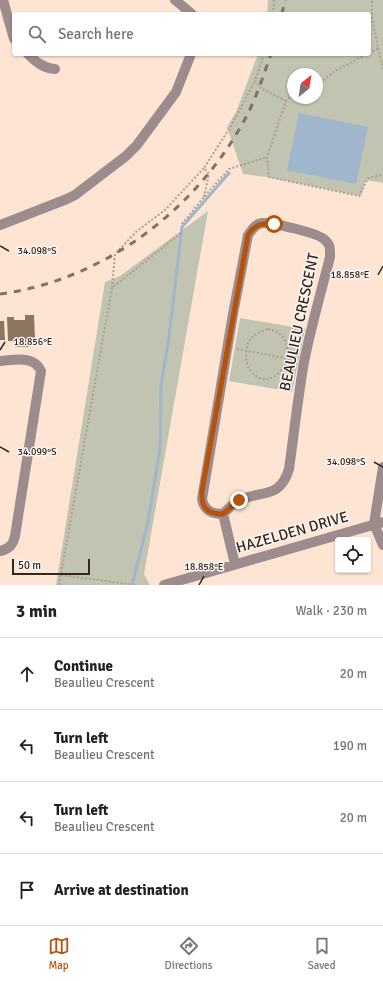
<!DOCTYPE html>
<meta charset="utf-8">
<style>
:root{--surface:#fff;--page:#f6f6f6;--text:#202124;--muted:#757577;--line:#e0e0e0;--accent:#b45309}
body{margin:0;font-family:Signika,sans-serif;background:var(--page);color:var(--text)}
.controls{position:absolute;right:12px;bottom:12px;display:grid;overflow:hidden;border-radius:4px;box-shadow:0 1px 3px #0004}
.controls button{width:36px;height:36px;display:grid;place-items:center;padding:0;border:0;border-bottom:1px solid var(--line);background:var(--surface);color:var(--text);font:20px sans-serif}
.compass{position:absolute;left:287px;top:68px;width:36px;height:36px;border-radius:50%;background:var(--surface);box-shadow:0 1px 3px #0004;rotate:30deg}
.scale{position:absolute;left:12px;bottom:10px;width:78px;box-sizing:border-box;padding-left:4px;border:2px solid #32261e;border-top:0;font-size:11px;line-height:14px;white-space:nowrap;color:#32261e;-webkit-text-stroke:3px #fdf6f2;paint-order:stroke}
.stop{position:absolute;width:12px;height:12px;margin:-9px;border:3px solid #b45309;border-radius:50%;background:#fff}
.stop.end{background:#b45309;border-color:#fff;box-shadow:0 1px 4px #0008}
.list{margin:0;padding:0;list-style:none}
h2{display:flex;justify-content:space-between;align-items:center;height:52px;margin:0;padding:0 16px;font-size:17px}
h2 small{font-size:13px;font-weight:400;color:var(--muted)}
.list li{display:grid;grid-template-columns:26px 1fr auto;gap:12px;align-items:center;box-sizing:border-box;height:72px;padding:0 16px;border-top:1px solid var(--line)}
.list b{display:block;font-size:15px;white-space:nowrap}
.list p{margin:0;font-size:13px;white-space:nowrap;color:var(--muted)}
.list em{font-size:13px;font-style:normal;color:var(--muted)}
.icon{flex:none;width:22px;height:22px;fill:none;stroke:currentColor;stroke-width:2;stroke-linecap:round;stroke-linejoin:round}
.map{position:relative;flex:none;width:383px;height:585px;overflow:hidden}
.search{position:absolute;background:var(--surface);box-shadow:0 1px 3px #0004;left:12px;right:12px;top:12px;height:44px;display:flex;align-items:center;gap:10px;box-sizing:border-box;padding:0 14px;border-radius:4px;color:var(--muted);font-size:15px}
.sheet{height:340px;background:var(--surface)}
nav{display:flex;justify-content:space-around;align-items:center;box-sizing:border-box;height:56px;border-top:1px solid var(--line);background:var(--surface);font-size:11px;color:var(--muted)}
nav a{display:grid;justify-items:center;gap:2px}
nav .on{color:var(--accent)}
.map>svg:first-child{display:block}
.green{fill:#c1c4b1;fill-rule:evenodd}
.water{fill:#9fb6cc}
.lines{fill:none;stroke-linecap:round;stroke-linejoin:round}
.stream{stroke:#9fb6cc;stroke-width:3}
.building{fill:#8b7661}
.path{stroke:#b19d8e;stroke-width:2;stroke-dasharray:2 2;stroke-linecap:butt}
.minor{stroke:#9d8c8e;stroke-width:10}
.rail{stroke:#827165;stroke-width:3;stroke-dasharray:7 7;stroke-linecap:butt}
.route{stroke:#b45309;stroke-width:5}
.ticks{fill:none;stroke:#32261e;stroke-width:1.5}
.labels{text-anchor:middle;stroke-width:3;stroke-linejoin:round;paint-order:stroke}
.street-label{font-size:15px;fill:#32261e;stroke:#fdf6f2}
.ticks-label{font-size:10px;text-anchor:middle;fill:#32261e;stroke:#fdf6f2;stroke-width:3;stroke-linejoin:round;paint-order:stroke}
</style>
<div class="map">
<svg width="383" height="585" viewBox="0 0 383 585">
<rect width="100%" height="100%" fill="#fee5d3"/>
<path class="green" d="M268,0H383V183L366,180L361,196L267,177L243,174L227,127L236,112L258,54H369V14H267ZM293,74H317V98H293Z
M208,211L144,574L150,585H56L105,282L120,276Z
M240,318L305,329L292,392L229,381Z"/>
<path class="water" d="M299,113L368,127L356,184L287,170Z"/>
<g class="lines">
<path class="stream" d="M132,585L148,522L160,449L161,385L169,337L182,227L229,173"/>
</g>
<path class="building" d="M25,315H34L35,339H28L29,347H15V341H8L7,317H14V320H25Z
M0,321H4L5,340H0Z"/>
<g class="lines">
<path class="path" d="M273,14L274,0
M378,48L383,69
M369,53L378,48L372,17V0
M264,54L255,81L259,87L286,101
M317,85L335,71L367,54
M293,95L286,101L267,157L269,177L359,196L368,178L382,175
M204,197L209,174L204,168L231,126L255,81
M182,224L204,197L229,169L267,157
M112,288L115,254L137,231L165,210L204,168
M268,329C309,337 276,403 250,370C244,362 245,346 251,338C255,334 262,331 268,329Z
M237,349L295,360
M61,575L135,585
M59,585L112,288L181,233"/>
<path class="minor" d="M3,0L14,39
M175,0L192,14
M28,54C36,62 43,68 55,69
M0,225L67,199L75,195L126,156L137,145L176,92L191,54
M0,361C15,360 34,355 41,371L15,536C13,545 9,549 0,551
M383,467L374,524L383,545
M223,514C228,509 233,503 240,500C262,490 280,499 289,469C294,433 298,397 304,362C311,327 321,292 330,257C330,251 331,245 325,240C319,233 271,222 262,223C255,224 252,230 248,235L233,314L202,499C204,510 211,514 223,514L235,564
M164,585L383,522"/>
<path class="rail" d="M282,14L285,0
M0,294C104,280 196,210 245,119C256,99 263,76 271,54"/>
</g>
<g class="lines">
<path class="route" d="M239,500L223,514C206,514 201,507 202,491L248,235C255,224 262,223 274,224"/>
</g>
<path class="ticks" d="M0,246L9,251M378,275L383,266M0,350L5,342M0,447L9,452M374,462L383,467M199,585L204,576"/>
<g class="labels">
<g class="street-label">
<text transform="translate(299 322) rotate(-78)" y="5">BEAULIEU CRESCENT</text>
<text transform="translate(292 532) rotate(-16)" y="5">HAZELDEN DRIVE</text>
</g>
</g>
<g class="ticks-label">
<text x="37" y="254">34.098°S</text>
<text x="350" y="278">18.858°E</text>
<text x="33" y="345">18.856°E</text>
<text x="37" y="455">34.099°S</text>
<text x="346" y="465">34.098°S</text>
<text x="204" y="570">18.858°E</text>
</g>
</svg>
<div class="controls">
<button><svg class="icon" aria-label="locate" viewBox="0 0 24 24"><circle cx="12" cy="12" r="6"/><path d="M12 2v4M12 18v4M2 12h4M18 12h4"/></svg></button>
</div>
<svg class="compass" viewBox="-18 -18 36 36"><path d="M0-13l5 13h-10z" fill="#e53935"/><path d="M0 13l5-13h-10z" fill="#757577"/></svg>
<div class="scale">50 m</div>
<div class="stop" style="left:274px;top:224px"></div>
<div class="stop end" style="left:239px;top:500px"></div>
<div class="search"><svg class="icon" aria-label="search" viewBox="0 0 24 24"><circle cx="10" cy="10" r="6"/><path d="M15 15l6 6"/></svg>Search here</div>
</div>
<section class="sheet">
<h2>3 min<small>Walk · 230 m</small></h2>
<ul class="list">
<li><svg class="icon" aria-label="ahead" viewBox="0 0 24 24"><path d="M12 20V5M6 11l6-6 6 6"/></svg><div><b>Continue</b><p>Beaulieu Crescent</p></div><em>20 m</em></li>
<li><svg class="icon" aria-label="left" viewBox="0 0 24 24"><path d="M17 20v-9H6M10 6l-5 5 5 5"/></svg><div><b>Turn left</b><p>Beaulieu Crescent</p></div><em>190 m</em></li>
<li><svg class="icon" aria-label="left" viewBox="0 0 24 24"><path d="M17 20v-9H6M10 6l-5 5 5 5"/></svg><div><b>Turn left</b><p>Beaulieu Crescent</p></div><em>20 m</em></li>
<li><svg class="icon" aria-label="arrive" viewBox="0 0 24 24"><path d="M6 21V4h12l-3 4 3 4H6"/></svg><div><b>Arrive at destination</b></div></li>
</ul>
</section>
<nav>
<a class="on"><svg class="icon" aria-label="map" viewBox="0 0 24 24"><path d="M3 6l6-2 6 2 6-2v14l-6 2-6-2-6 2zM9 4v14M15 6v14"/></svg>Map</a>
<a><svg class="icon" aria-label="directions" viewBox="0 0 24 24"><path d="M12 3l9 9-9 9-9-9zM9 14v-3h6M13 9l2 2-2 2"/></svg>Directions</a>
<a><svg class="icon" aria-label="saved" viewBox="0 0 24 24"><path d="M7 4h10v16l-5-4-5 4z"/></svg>Saved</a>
</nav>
